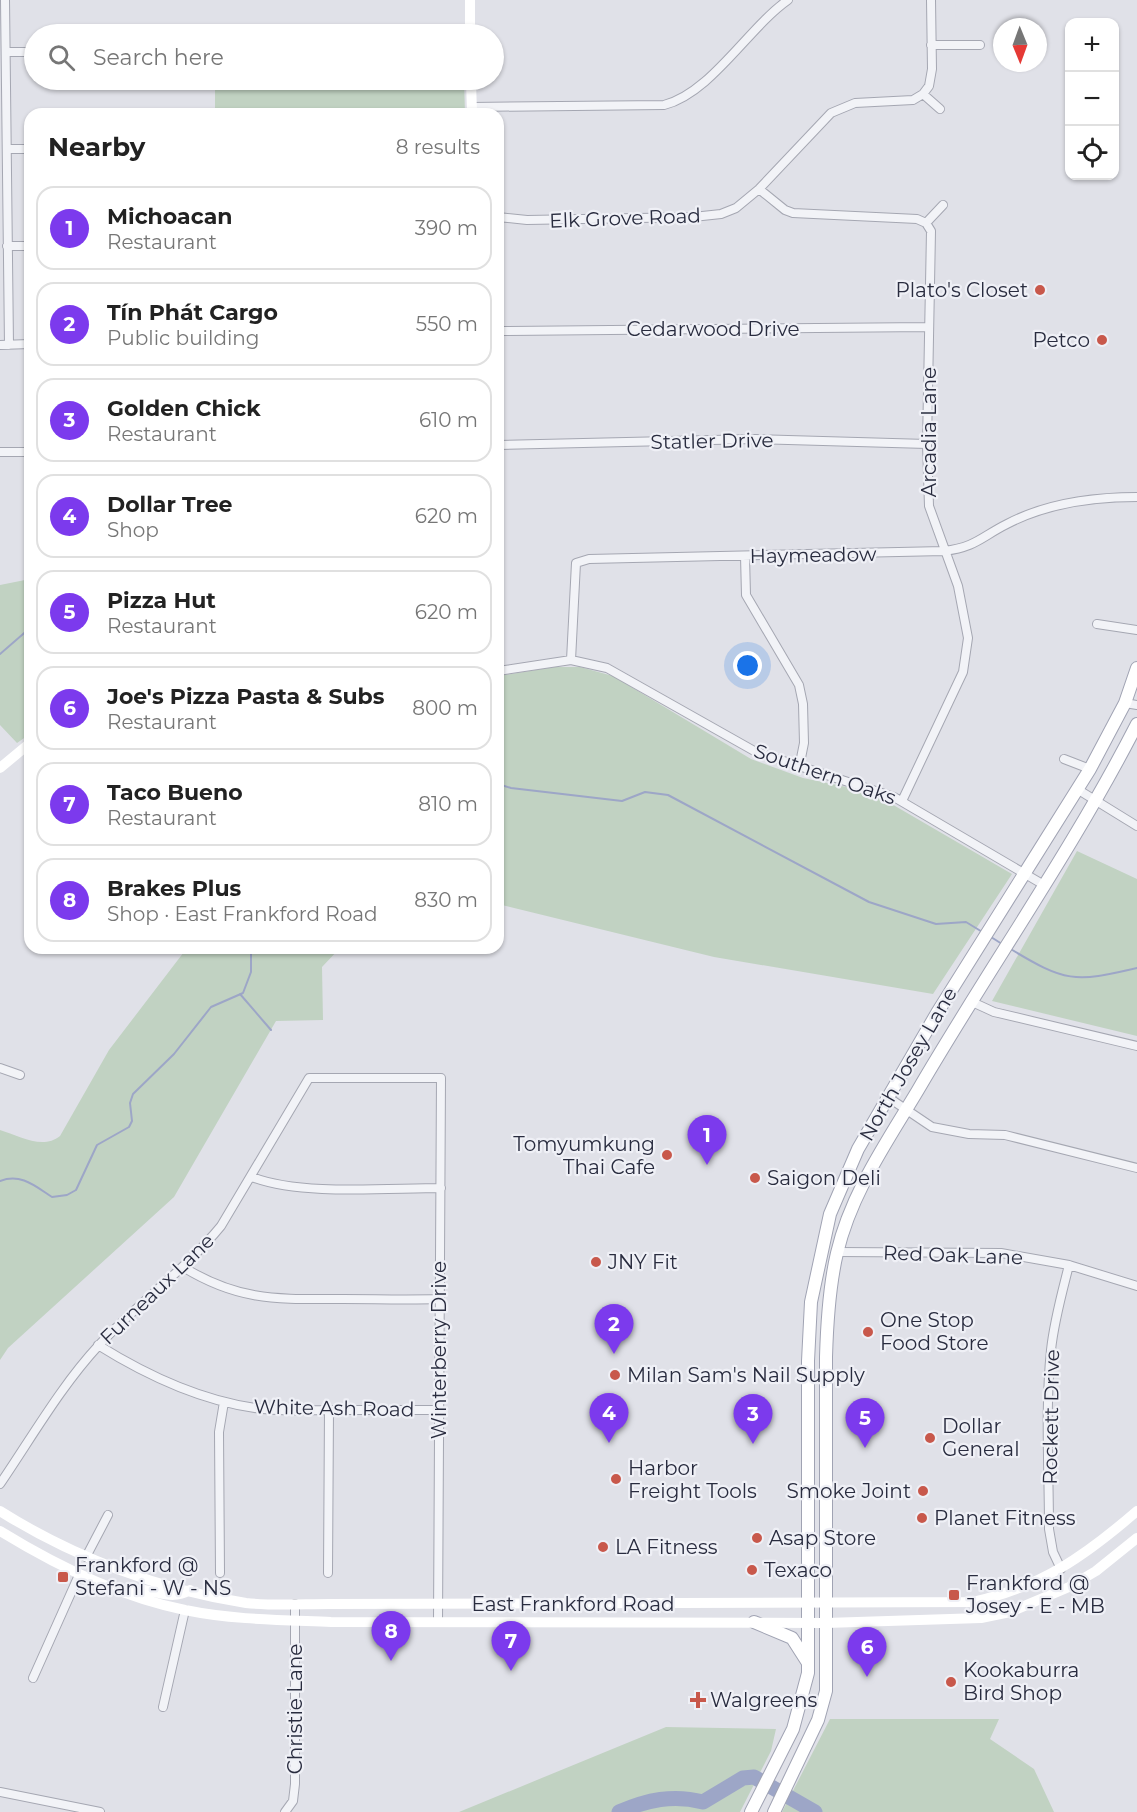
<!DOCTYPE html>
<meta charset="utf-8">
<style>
:root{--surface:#fff;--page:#f6f6f6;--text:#222;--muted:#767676;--line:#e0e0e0;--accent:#7c3aed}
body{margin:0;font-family:Montserrat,sans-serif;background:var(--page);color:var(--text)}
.controls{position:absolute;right:18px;top:18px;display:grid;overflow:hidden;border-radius:12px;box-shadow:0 2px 4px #0004}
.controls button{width:54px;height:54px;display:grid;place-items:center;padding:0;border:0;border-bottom:2px solid var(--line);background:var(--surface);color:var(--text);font:30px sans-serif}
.compass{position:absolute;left:993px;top:18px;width:54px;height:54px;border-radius:50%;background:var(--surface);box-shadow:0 2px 4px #0004;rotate:179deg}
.you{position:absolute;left:748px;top:666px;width:21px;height:21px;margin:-15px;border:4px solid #fff;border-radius:50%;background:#1a73e8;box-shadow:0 0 0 9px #1a73e833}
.badge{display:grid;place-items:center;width:39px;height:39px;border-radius:50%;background:var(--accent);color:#fff;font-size:20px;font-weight:700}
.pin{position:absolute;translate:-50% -50px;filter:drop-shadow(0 2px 3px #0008)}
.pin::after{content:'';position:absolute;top:32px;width:21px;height:18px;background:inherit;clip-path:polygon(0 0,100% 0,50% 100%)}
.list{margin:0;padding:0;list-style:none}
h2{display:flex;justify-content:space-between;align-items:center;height:78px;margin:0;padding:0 24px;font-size:26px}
h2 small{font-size:20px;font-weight:400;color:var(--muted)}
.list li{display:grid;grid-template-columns:39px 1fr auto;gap:18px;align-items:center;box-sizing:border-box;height:84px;margin:0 12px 12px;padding:0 12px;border:2px solid var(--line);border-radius:18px}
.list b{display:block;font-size:22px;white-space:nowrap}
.list p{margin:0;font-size:20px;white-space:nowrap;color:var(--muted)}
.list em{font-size:20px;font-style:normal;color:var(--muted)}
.icon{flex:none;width:33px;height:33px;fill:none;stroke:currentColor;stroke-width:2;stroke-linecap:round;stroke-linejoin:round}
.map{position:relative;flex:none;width:1137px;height:1812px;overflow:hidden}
.search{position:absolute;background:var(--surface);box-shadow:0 2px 4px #0004;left:24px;top:24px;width:480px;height:66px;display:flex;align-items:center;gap:15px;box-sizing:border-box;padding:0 21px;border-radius:33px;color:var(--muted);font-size:22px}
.panel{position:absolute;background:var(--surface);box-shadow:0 2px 4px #0004;left:24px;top:108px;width:480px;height:846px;border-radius:18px}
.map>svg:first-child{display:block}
.green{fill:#c1d2c2}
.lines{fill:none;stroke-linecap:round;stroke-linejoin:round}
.stream{stroke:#9da6c7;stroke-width:2}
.river{stroke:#9da6c7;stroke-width:15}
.street-casing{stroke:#a5a7b2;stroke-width:10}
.primary-casing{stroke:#a0a3b3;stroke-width:14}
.street{stroke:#f2f3f7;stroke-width:8}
.secondary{stroke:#fff;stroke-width:10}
.primary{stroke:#fff;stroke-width:12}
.poi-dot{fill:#c8584b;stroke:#eff0f6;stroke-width:2}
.labels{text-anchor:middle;stroke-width:4.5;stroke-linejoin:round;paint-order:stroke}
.street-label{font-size:20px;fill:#292c3f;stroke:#eff0f6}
.poi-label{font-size:20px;fill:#292c3f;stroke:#eff0f6;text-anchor:start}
</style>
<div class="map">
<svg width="1137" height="1812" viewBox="0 0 1137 1812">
<rect width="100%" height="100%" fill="#e0e1e8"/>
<path class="green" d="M215,80H464L465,114H215Z
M30,579V734L17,743L0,725V585Z
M554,667H580L613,676L751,759L803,778L871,792L1012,874L933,994L714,957L498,904V676Z
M1077,851L1137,879V1036L992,1001Z
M187,948H340L322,967L323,1020L276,1021L174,1197L8,1348L0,1360V1130C19,1136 43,1150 60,1136L109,1050Z
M830,1719H999L990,1739L1034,1769L1054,1812H782Z
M666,1727L776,1729L771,1751L740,1812H459Z"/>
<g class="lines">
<path class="stream" d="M0,654L30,628
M498,784L511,788L622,801L645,792L668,795L869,902L936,924L966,922L984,933
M991,937L1002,944
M1009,948C1065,982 1074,983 1137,968
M240,994L271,1030
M0,1181C21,1173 35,1186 52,1197L67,1195L76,1190L97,1145L129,1127L132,1121L130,1103L133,1094L174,1054L211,1007L243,993L251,972V948"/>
<path class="river" d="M619,1812C647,1800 673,1794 703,1802L743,1778L754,1777L815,1812"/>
<g class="street-casing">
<path id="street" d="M5,0L9,345
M931,45H980
M6,52H34
M923,94L940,109
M472,107L664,105C711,93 748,28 788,0
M7,149H30
M759,189L785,210L793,213L917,219L926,223L931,231L927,444L929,506L958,586L968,638L963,672L902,801
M498,217L527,220L693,217L721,214L736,208L759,189L831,113L855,103L913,100L923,94L929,86L932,69L931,0
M926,223L943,205
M7,246H30
M498,331L928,327
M0,345L30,344
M498,445L755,439L927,444
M0,452H30
M745,556L746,595L799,685L803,704L804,743L799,768
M1097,624L1137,630
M571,660L576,563L589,559L944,551C976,547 981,537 1007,524C1047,503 1092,497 1137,497
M498,671L571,660L607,668L756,752L894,797L1044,885
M1125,703L1137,705
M1064,759L1090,769
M1077,789L1137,826
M970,1001L994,1012L1137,1046
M0,1068L20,1075
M889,1098L932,1127L969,1134L1005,1135L1137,1168
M252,1177C300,1196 387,1188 441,1188
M837,1252L1001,1253L1069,1265L1137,1286
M183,1267C240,1302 279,1299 343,1299C375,1299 407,1300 440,1299
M98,1345C146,1375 199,1400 255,1408C279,1412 304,1410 329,1410C366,1410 402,1410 439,1410
M0,1484C32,1437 61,1386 99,1345C138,1303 185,1270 221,1226L309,1078H441L438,1622
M86,1557L108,1515
M1061,1569L1053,1552L1049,1529C1049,1470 1045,1408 1051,1350C1054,1321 1062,1293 1069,1265
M220,1573L219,1432L224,1402
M328,1573L329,1410
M33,1678L79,1575
M163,1707L185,1610
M0,1792L100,1812
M285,1812L293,1801L295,1784V1604"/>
</g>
<g class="primary-casing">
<path id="primary" d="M754,1622L792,1638L808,1663
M751,1812L793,1729L808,1673V1361L811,1302L830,1214L858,1149L937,1013L1090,769L1125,703L1137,668
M774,1812L818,1720L826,1691V1357C827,1322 829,1287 837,1253C851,1193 887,1142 918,1090C989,968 1072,851 1137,724"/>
</g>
<use href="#street" class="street"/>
<path class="secondary" d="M470,0V34
M471,80L472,114
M0,768L30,743
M0,1511C73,1557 160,1590 246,1603C273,1606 302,1604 329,1604L973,1602C1041,1587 1085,1556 1137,1511
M0,1531C57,1566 119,1597 185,1610C233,1620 283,1620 331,1622L826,1623L981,1618L1010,1612L1069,1587L1096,1571L1137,1538
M124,1592C151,1583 166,1604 190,1590"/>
<use href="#primary" class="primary"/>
</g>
<g class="poi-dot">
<circle cx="1040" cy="290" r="6"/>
<circle cx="1102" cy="340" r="6"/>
<circle cx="667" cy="1155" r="6"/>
<circle cx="755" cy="1178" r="6"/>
<circle cx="596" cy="1262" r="6"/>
<circle cx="868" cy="1332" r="6"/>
<circle cx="615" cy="1375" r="6"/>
<circle cx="930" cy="1438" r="6"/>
<circle cx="616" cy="1479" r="6"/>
<circle cx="923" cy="1491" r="6"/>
<circle cx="922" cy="1518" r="6"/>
<circle cx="757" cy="1538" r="6"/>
<circle cx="603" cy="1547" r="6"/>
<circle cx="752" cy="1570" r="6"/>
<rect x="57" y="1571" width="12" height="12" rx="3"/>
<rect x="948" y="1589" width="12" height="12" rx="3"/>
<circle cx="951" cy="1682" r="6"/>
<path d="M695 1691h6v6h6v6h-6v6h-6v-6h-6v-6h6z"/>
</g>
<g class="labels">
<g class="street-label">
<text transform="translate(625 218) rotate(-2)" y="7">Elk Grove Road</text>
<text x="713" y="336">Cedarwood Drive</text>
<text transform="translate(929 432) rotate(-90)" y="7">Arcadia Lane</text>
<text transform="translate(712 441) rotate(-1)" y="7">Statler Drive</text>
<text transform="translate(813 555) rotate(-1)" y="7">Haymeadow</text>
<text transform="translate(825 774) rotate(19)" y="7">Southern Oaks</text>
<text transform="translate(908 1064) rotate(-60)" y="7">North Josey Lane</text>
<text transform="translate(953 1255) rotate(2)" y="7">Red Oak Lane</text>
<text transform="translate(157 1289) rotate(-44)" y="7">Furneaux Lane</text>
<text transform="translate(439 1350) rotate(-90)" y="7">Winterberry Drive</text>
<text transform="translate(334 1408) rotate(1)" y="7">White Ash Road</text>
<text transform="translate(1051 1417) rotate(-89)" y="7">Rockett Drive</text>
<text x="573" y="1611">East Frankford Road</text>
<text transform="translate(295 1709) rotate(-90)" y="7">Christie Lane</text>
</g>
<g class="poi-label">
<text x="1028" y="297" text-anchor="end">Plato's Closet</text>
<text x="1090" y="347" text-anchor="end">Petco</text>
<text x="655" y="1151" text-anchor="end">Tomyumkung<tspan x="655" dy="23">Thai Cafe</tspan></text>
<text x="767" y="1185">Saigon Deli</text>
<text x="608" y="1269">JNY Fit</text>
<text x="880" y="1327">One Stop<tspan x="880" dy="23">Food Store</tspan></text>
<text x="627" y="1382">Milan Sam's Nail Supply</text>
<text x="942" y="1433">Dollar<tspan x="942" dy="23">General</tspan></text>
<text x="628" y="1475">Harbor<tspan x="628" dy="23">Freight Tools</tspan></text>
<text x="911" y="1498" text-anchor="end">Smoke Joint</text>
<text x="934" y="1525">Planet Fitness</text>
<text x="769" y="1545">Asap Store</text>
<text x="615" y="1554">LA Fitness</text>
<text x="75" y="1572">Frankford @<tspan x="75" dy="23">Stefani - W - NS</tspan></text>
<text x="764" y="1577">Texaco</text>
<text x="966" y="1590">Frankford @<tspan x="966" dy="23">Josey - E - MB</tspan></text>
<text x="963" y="1677">Kookaburra<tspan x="963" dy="23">Bird Shop</tspan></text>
<text x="710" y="1707">Walgreens</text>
</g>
</g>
</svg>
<div class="controls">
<button>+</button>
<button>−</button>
<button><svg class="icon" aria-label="locate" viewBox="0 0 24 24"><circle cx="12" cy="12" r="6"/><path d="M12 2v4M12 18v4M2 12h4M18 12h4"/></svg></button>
</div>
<svg class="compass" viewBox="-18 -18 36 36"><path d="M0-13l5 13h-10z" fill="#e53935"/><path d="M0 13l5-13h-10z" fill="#767676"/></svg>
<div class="you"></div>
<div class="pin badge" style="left:707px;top:1165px">1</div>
<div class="pin badge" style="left:614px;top:1354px">2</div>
<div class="pin badge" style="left:753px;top:1444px">3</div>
<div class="pin badge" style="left:609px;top:1443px">4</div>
<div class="pin badge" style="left:865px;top:1448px">5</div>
<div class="pin badge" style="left:867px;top:1677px">6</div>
<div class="pin badge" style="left:511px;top:1671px">7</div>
<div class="pin badge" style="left:391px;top:1661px">8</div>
<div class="search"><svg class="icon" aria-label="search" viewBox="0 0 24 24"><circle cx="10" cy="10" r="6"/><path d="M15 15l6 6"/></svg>Search here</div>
<section class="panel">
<h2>Nearby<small>8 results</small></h2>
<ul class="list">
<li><span class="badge">1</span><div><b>Michoacan</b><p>Restaurant</p></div><em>390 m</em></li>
<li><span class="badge">2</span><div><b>Tín Phát Cargo</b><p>Public building</p></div><em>550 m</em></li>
<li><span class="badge">3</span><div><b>Golden Chick</b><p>Restaurant</p></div><em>610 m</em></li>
<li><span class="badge">4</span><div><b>Dollar Tree</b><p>Shop</p></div><em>620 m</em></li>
<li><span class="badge">5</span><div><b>Pizza Hut</b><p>Restaurant</p></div><em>620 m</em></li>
<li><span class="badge">6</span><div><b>Joe's Pizza Pasta &amp; Subs</b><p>Restaurant</p></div><em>800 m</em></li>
<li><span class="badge">7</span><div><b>Taco Bueno</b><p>Restaurant</p></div><em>810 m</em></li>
<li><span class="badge">8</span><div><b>Brakes Plus</b><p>Shop · East Frankford Road</p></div><em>830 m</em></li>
</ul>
</section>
</div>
